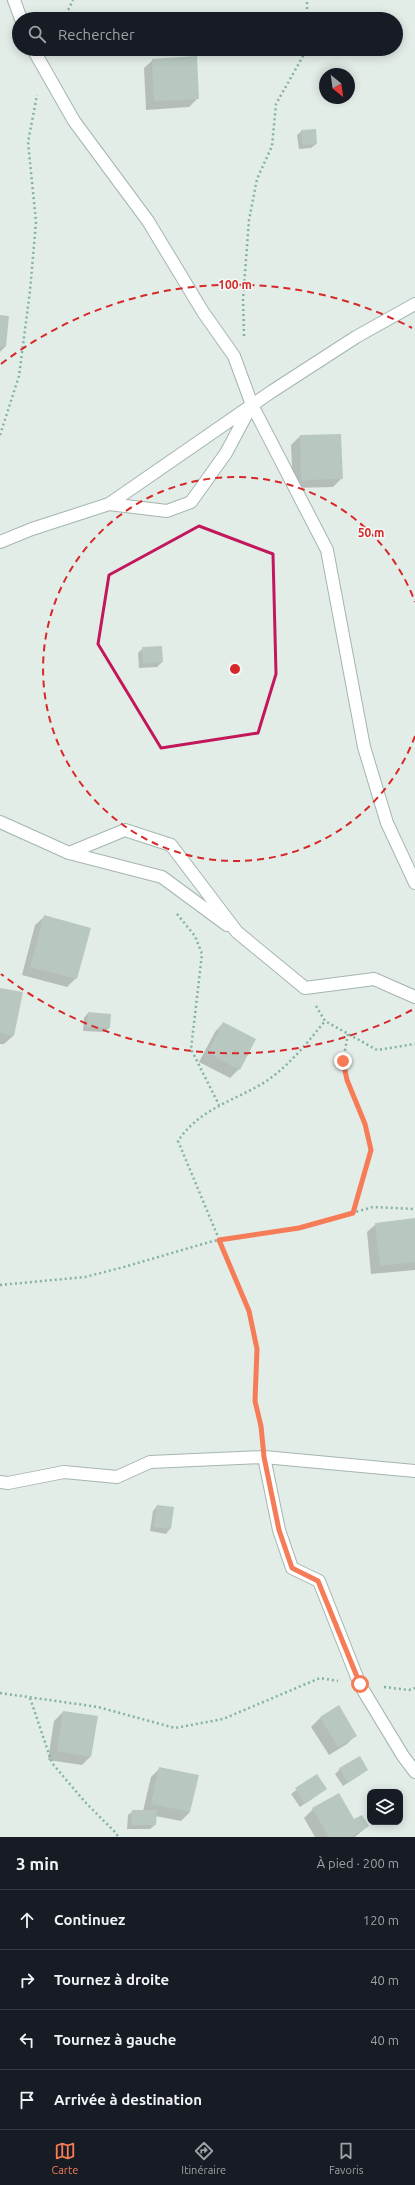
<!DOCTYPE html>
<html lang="fr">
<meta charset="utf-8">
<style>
:root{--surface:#171b24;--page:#20242c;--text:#f1f3f6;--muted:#9ea1a6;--line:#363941;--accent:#f67c58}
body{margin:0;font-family:Ubuntu,sans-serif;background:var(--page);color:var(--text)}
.controls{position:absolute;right:12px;bottom:12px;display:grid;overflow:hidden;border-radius:8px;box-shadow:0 2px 10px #0003}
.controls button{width:36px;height:36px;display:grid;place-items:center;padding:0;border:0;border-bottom:1px solid var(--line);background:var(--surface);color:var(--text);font:20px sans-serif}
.compass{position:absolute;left:319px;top:68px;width:36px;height:36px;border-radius:50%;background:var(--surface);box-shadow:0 2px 10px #0003;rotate:151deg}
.stop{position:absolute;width:12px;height:12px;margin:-9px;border:3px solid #f67c58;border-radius:50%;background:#fff}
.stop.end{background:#f67c58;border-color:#fff;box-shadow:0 1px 4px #0008}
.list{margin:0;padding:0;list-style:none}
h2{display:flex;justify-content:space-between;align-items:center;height:52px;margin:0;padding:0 16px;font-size:17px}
h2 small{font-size:13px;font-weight:400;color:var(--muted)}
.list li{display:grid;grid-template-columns:26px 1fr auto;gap:12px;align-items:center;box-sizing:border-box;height:60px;padding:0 16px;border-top:1px solid var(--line)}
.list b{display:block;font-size:15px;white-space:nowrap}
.list em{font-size:13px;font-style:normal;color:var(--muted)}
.icon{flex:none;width:22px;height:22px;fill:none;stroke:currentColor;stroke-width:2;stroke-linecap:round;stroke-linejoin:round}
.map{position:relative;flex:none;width:415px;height:1837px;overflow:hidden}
.search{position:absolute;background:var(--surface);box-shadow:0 2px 10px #0003;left:12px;right:12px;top:12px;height:44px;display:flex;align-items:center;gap:10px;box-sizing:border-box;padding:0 14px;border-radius:22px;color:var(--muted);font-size:15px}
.sheet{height:292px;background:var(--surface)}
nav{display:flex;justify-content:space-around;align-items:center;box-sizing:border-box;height:56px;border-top:1px solid var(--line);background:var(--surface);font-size:11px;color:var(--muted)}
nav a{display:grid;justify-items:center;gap:2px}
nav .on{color:var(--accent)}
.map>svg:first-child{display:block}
.shadow{fill:#0003}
.building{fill:#b8c8c1}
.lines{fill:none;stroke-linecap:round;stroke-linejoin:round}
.minor-casing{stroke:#a5b5af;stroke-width:14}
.path{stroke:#82b2a2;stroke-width:2.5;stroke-dasharray:2 3;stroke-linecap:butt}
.minor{stroke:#fff;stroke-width:12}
.route{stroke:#f67c58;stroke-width:5}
.marked{fill:none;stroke:#c2185b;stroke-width:3;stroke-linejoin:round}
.ring{fill:none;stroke:#d62828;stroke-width:2;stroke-dasharray:7 5}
.centre{fill:#d62828;stroke:#f4f9f6;stroke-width:2}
.ring-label{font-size:12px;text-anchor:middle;font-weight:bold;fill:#d62828;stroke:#f4f9f6;stroke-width:3;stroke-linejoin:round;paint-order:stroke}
</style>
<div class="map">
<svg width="415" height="1837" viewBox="0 0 415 1837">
<rect width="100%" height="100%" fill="#e3ede8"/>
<path class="shadow" d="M153,60L198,98L189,107L146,110L144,68Z
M302,131L316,144L311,148L299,149L297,135Z
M0,316L5,347L0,352Z
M300,436L342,478L333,487L293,488L291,445Z
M143,648L162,662L157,667L139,668L138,653Z
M44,917L76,978L67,987L22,975L35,925Z
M0,989L13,1036L4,1044H0Z
M88,1013L109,1028L105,1032L83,1031L84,1018Z
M223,1023L239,1069L230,1078L199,1062L215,1032Z
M415,1219V1270L371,1274L367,1232L376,1224Z
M157,1506L173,1508L170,1529L166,1534L150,1531L153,1511Z
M338,1707L356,1735L347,1744L329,1755L311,1727L320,1718Z
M63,1712L97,1717L91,1756L82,1765L48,1760L54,1721Z
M160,1768L190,1812L181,1821L155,1816V1825L150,1829H127L128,1815L133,1811H143L151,1777Z
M340,1769L367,1770L343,1786L335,1774Z
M316,1775L325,1789L300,1807L291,1794Z
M313,1809L354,1820L368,1826L355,1837H315L304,1818Z"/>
<path class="building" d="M197,56L199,99L154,101L152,59Z
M316,129L317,144L303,145L301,130Z
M0,315L9,316L6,347H0Z
M341,434L343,479L301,480L300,435Z
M162,646L163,662L143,664L142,647Z
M44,915L91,928L77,979L30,967Z
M0,988L23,992L14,1036L0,1033Z
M88,1012L111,1014L110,1028L87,1027Z
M223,1022L256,1039L240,1070L208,1053Z
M415,1218V1262L380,1266L375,1223Z
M157,1505L174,1507L171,1529L154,1527Z
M339,1705L357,1736L338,1747L320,1717Z
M63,1711L98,1716L91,1757L57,1751Z
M360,1756L368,1770L348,1783L339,1768Z
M159,1767L199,1775L190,1812L151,1804Z
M317,1774L327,1789L305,1804L295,1788Z
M339,1793L354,1819L362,1815L369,1826L351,1837H329L312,1808Z
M132,1810H157L156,1825H131Z"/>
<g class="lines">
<g class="minor-casing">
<path id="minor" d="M14,0L21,19
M33,49L74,121L148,221L203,312L234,356L252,405L327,550L364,747L387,823L415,883
M109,504L167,511L191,502L226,453L250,408
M0,542L32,529L109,504L271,392L356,337L415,304
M0,822L69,853L125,830L171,845L237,932L305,988L374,979L415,997
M69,853L162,877L227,925
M264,1457L415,1471
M0,1482L8,1483L64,1472L117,1477L150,1462L264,1457L279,1530L292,1568L319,1581L360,1685L403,1756L415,1772"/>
</g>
<path class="path" d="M64,19L73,0
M307,19V0
M244,336L243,299L249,220L257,179L272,146L276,104L307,49
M0,435L19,376L30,291L36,222L28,142L37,95
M177,914L195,936L202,954L191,1049L219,1105
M316,1006L325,1021L377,1050L415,1044
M348,1034L343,1061L347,1080L365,1124L371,1150L353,1213
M0,1285L85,1277L124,1267L213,1241L299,1228L373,1207L415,1209
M262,1437L255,1401L257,1349L249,1311L178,1141C199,1109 234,1101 265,1082C289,1066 307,1043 325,1021
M384,1687L409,1690L415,1688
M0,1693L98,1707L175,1728L223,1719L320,1678L338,1681
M30,1698L52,1763L85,1802L116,1833L118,1837"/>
<use href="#minor" class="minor"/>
</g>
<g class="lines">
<path class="route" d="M343,1061L347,1080L365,1124L371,1150L353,1213L299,1228L219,1240L249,1311L257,1349L255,1401L261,1426L264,1457L279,1530L292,1568L318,1581L360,1684"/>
</g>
<path class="marked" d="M199,526L273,554L276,674L258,733L161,748L98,644L109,575Z"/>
<g class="ring">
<path d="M415 736A192 192 0 1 1 415 602"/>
<path d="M412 1010A384 384 0 0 1 1 974M1 364A384 384 0 0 1 412 328"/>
</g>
<circle cx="235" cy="669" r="6" class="centre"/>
<g class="ring-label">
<text x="235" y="289">100 m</text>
<text x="371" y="537">50 m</text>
</g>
</svg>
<div class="controls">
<button><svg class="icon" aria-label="layers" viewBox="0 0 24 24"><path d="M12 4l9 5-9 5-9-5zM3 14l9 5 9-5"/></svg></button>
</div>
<svg class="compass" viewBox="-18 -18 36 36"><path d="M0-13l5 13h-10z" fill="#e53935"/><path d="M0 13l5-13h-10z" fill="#9ea1a6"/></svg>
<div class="stop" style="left:360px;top:1684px"></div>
<div class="stop end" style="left:343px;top:1061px"></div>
<div class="search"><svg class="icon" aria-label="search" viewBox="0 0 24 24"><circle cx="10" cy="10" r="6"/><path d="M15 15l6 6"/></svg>Rechercher</div>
</div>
<section class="sheet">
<h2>3 min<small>À pied · 200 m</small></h2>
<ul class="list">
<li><svg class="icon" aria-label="ahead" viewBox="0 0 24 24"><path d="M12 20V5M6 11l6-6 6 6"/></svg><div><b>Continuez</b></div><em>120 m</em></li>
<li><svg class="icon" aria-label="right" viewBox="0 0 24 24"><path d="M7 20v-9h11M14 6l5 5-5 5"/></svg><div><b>Tournez à droite</b></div><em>40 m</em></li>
<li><svg class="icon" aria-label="left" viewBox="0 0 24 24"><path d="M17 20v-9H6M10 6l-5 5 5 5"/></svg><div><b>Tournez à gauche</b></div><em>40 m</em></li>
<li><svg class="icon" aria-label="arrive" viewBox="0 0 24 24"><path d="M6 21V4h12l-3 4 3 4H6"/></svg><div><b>Arrivée à destination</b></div></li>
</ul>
</section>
<nav>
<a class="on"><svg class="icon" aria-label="map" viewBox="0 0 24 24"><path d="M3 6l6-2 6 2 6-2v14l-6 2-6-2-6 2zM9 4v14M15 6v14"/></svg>Carte</a>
<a><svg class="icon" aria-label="directions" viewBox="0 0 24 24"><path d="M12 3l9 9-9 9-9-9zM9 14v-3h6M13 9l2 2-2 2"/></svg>Itinéraire</a>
<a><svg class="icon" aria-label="saved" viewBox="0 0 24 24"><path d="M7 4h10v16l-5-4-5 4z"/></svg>Favoris</a>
</nav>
